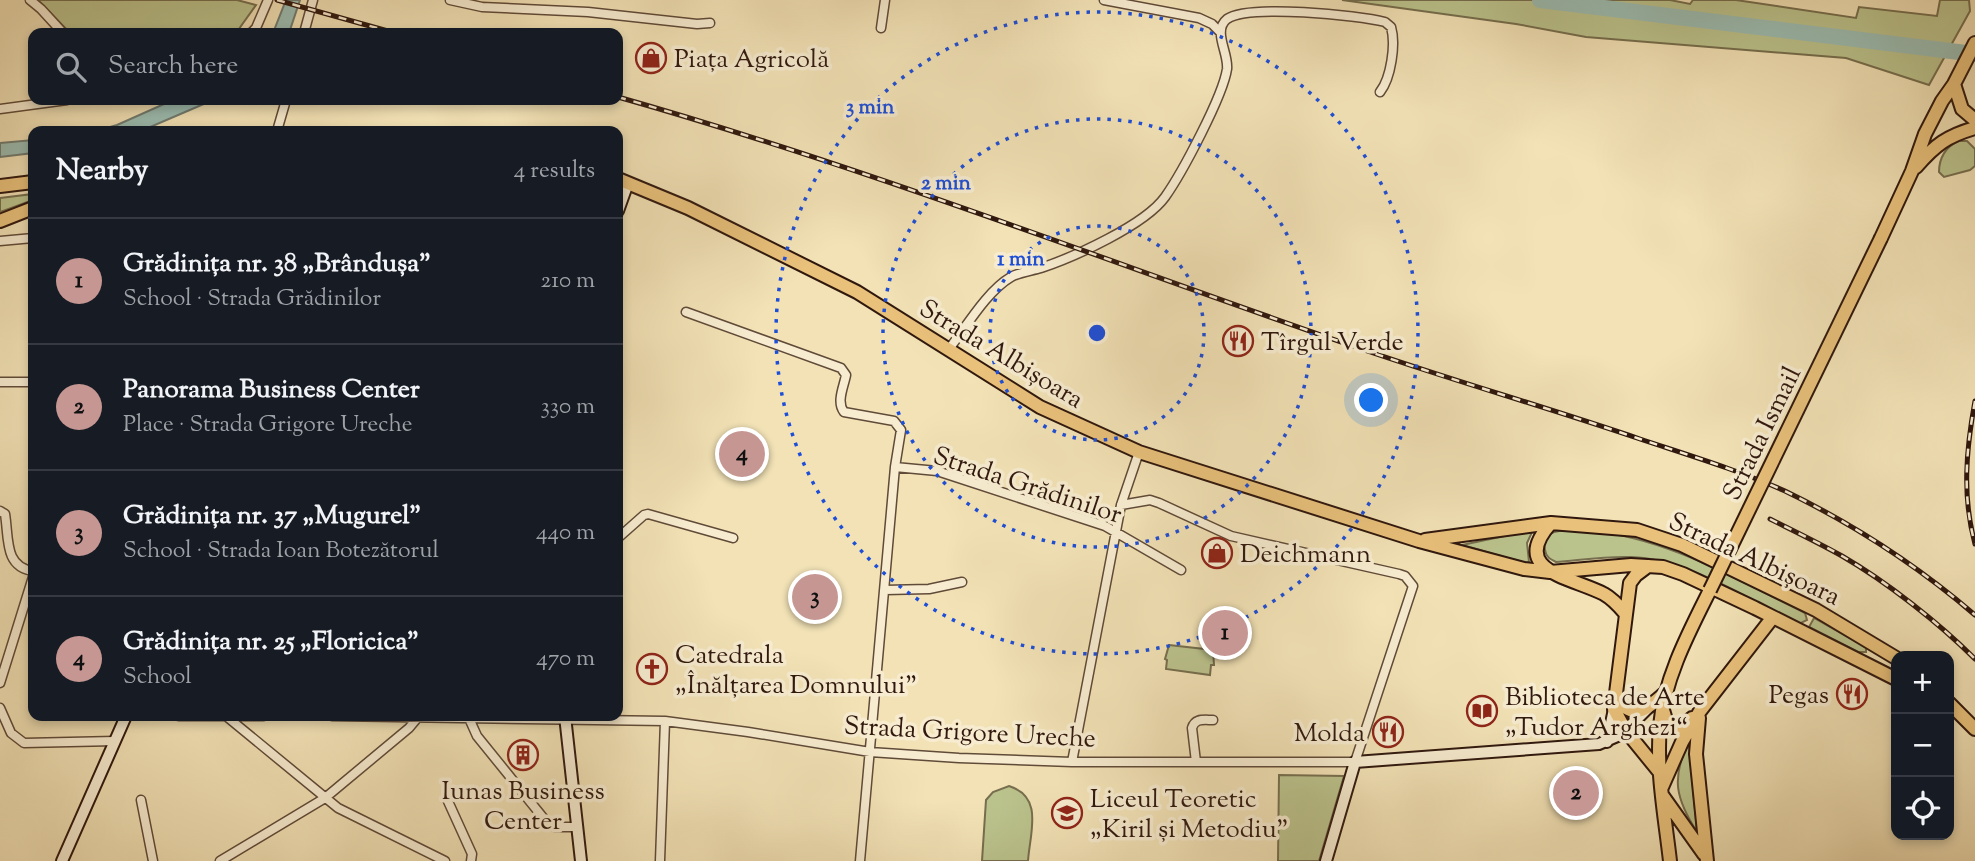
<!DOCTYPE html>
<meta charset="utf-8">
<style>
:root{--surface:#171b24;--page:#242831;--text:#f1f3f6;--muted:#9ea1a6;--line:#363941;--accent:#c59692}
body{margin:0;font-family:"Sorts Mill Goudy",serif;background:var(--page);color:var(--text)}
.controls{position:absolute;right:21px;bottom:21px;display:grid;overflow:hidden;border-radius:14px;box-shadow:0 4px 10px #0003}
.controls button{width:63px;height:63px;display:grid;place-items:center;padding:0;border:0;border-bottom:2px solid var(--line);background:var(--surface);color:var(--text);font:35px sans-serif}
.you{position:absolute;left:1372px;top:401px;width:24px;height:24px;margin:-18px;border:5px solid #fff;border-radius:50%;background:#1a73e8;box-shadow:0 0 0 10px #1a73e833}
.badge{display:grid;place-items:center;width:46px;height:46px;border-radius:50%;background:var(--accent);color:#111;font-size:23px;font-weight:700}
.pin{position:absolute;translate:-50% -50%;border:4px solid #fff;box-shadow:0 2px 7px #0006}
.list{margin:0;padding:0;list-style:none}
h2{display:flex;justify-content:space-between;align-items:center;height:91px;margin:0;padding:0 28px;font-size:30px}
h2 small{font-size:23px;font-weight:400;color:var(--muted)}
.list li{display:grid;grid-template-columns:46px 1fr auto;gap:21px;align-items:center;box-sizing:border-box;height:126px;padding:0 28px;border-top:2px solid var(--line)}
.list b{display:block;font-size:26px;white-space:nowrap}
.list p{margin:0;font-size:23px;white-space:nowrap;color:var(--muted)}
.list em{font-size:23px;font-style:normal;color:var(--muted)}
.icon{flex:none;width:38px;height:38px;fill:none;stroke:currentColor;stroke-width:2;stroke-linecap:round;stroke-linejoin:round}
.map{position:relative;flex:none;width:1975px;height:861px;overflow:hidden}
.search{position:absolute;background:var(--surface);box-shadow:0 4px 10px #0003;left:28px;top:28px;width:595px;height:77px;display:flex;align-items:center;gap:18px;box-sizing:border-box;padding:0 24px;border-radius:14px;color:var(--muted);font-size:26px}
.panel{position:absolute;background:var(--surface);box-shadow:0 4px 10px #0003;left:28px;top:126px;width:595px;height:595px;border-radius:14px}
.map>svg:first-child{display:block}
.green{fill:#bbc38d;stroke:#766e4e;stroke-width:2}
.water{fill:#9bbdb2;stroke:#707b70;stroke-width:2}
.lines{fill:none;stroke-linecap:round;stroke-linejoin:round}
.river{stroke:#9bbdb2;stroke-width:16}
.street-casing{stroke:#604a38;stroke-width:11}
.secondary-casing{stroke:#30180e;stroke-width:14}
.primary-casing{stroke:#30180e;stroke-width:16}
.street{stroke:#f7ecd0;stroke-width:8}
.secondary{stroke:#f7ecd0;stroke-width:10}
.primary{stroke:#e9c17b;stroke-width:12}
.rail-casing{stroke:#30180e;stroke-width:5}
.rail{stroke:#f7ecd0;stroke-width:2.5;stroke-dasharray:8;stroke-linecap:butt}
.primary-bridge-casing{stroke:#30180e;stroke-width:16;stroke-linecap:butt}
.primary-bridge{stroke:#e9c17b;stroke-width:12}
.ring{fill:none;stroke:#1d4ed8;stroke-width:3.5;stroke-dasharray:3.5 7}
.labels{text-anchor:middle;stroke-width:7;stroke-linejoin:round;paint-order:stroke}
.poi-label{font-size:26px;fill:#30180e;stroke:#f7ecd0;text-anchor:start}
.street-label{font-size:26px;fill:#30180e;stroke:#f7ecd0}
.centre{fill:#1d4ed8;stroke:#f7ecd0;stroke-width:3.5}
.ring-label{font-size:21px;text-anchor:middle;font-weight:bold;fill:#1d4ed8;stroke:#f7ecd0;stroke-width:7;stroke-linejoin:round;paint-order:stroke}
</style>
<div class="map">
<svg width="1975" height="861" viewBox="0 0 1975 861">
<rect width="100%" height="100%" fill="#f2e2b6"/>
<filter id="stains"><feTurbulence type="fractalNoise" baseFrequency=".00286" numOctaves="4"/><feColorMatrix values="0 0 0 0 .2 0 0 0 0 .09 0 0 0 0 .02 0 0 0 .5 -.17"/></filter>
<radialGradient id="worn" r=".72"><stop offset=".6" stop-color="#630" stop-opacity="0"/><stop offset="1" stop-color="#630" stop-opacity=".3"/></radialGradient>
<path class="green" d="M38,0H237L256,5L236,33H70Z
M1342,0H1670L1690,4L1693,0H1736L1856,18L1859,7L1937,16L1940,0H1969L1970,11L1929,85L1846,58L1586,37L1516,24Z
M1959,141H1967L1975,149V166L1970,170L1944,177L1939,172C1939,158 1946,146 1959,141Z
M33,194V200L0,212V198Z
M1533,530L1527,543L1529,562L1526,563L1462,545Z
M1584,530C1664,536 1734,578 1805,613L1807,620L1799,624C1751,600 1685,558 1631,557C1606,556 1581,560 1556,562C1550,559 1546,557 1545,550C1539,527 1569,530 1584,530Z
M1814,618L1862,645L1866,648V652H1858L1809,627Z
M1169,645L1213,650L1214,665H1211L1210,675L1166,669L1167,660L1165,659Z
M1688,743L1689,745L1697,832C1676,799 1671,779 1688,743Z
M1279,775L1344,776L1319,861H1278Z
M1009,786C1044,797 1030,832 1028,861H982L986,800L993,792Z"/>
<path class="water" d="M286,0H300L289,33H273Z
M173,100H213L141,131H96L117,125Z
M33,140V153L0,157V143Z"/>
<g class="lines">
<path class="river" d="M1540,0L1975,54"/>
<g class="street-casing">
<path id="street" d="M30,0L41,9L63,33
M450,0L482,7L588,12L697,24L710,23
M1104,0L1199,18L1212,24L1220,32
M881,28L885,0
M251,33L256,28L268,0
M304,33L313,0
M0,109L67,100
M277,131L286,100
M0,241L33,238
M686,312L841,368L846,375C844,386 836,402 844,412L894,421L901,430L895,467L860,861
M949,349C966,327 987,291 1011,277C1020,272 1031,271 1041,268C1074,257 1145,225 1165,197C1182,173 1223,96 1227,69C1229,53 1212,31 1227,19C1248,4 1358,15 1385,22L1391,27C1396,44 1391,78 1380,92
M0,382H33
M895,467L937,471L1105,526L1181,570
M0,511L5,514C9,538 4,567 33,571
M618,538L644,515L648,514L733,538
M885,590L929,589L962,582
M0,683L33,577
M0,708L11,733L24,743L115,741
M179,716H263
M226,716L338,808L445,861
M332,716L665,721L748,732L870,752L959,758L1072,762H1355L1413,586L1405,576L1399,574L1231,536L1159,503L1150,500L1121,505
M468,716L477,736L545,820L555,827H577
M1072,762L1121,505L1139,452
M1196,762L1192,728C1195,718 1203,720 1213,720
M447,799L472,854L471,861
M141,800L153,861
M220,861L325,798L409,728L419,716
M660,861L665,721"/>
</g>
<g class="secondary-casing">
<path id="secondary" d="M618,211L628,183
M565,716L581,861
M1607,742L1614,709
M62,861L126,716
M1326,861L1355,762L1599,744L1622,734L1648,708"/>
</g>
<g class="primary-casing">
<path id="primary" d="M1954,84L1962,109L1975,120
M1916,167C1935,145 1947,136 1975,128
M618,179L688,208L857,292L1040,407L1139,452L1419,541L1524,569L1550,572L1631,565L1663,567L1683,574L1755,608L1896,679
M0,186L33,182
M0,221L33,208
M1881,238L1912,171L1925,134L1942,101L1954,84L1975,43
M1551,523C1508,571 1571,577 1604,594C1613,599 1619,606 1625,613
M1425,540L1551,523L1637,530L1682,545L1816,610L1896,658
M1648,566L1636,575L1630,583L1614,709L1626,731L1661,774
M1615,696C1633,723 1647,709 1666,692
M1949,703L1975,729
M1663,710L1667,723L1675,728H1682L1692,718
M1699,718L1696,754L1707,861
M1662,787L1682,742L1700,711L1773,617
M1662,795L1704,854
M1670,861C1665,817 1656,770 1660,726C1664,679 1689,632 1710,590"/>
</g>
<use href="#street" class="street"/>
<use href="#secondary" class="secondary"/>
<use href="#primary" class="primary"/>
<g class="rail-casing">
<path id="rail" d="M277,0L395,33
M618,97C865,167 1104,260 1347,344C1444,378 1543,406 1640,439C1688,455 1738,470 1785,491C1853,524 1918,566 1975,615
M1975,401C1966,450 1962,496 1975,544
M1770,519C1794,531 1819,543 1842,556C1887,582 1939,623 1975,659"/>
</g>
<use href="#rail" class="rail"/>
<g class="primary-bridge-casing">
<path id="primary-bridge" d="M1710,590L1881,238"/>
</g>
<use href="#primary-bridge" class="primary-bridge"/>
</g>
<g class="ring">
<circle cx="1097" cy="333" r="107"/>
<circle cx="1097" cy="333" r="214"/>
<circle cx="1097" cy="333" r="321"/>
</g>
<defs>
<g id="shop-ring" transform="scale(1.575)"><circle r="9.5" fill="#f7ecd0" stroke="#8f2418" stroke-width="1.5"/><path d="M-5-2.5h2.3a2.7 3.5 0 0 1 5.4 0H5L5.5 6h-11ZM-1.5-2.5h3a1.5 2.3 0 0 0-3 0Z" fill="#8f2418"/></g>
<g id="restaurant-ring" transform="scale(1.575)"><circle r="9.5" fill="#f7ecd0" stroke="#8f2418" stroke-width="1.5"/><path d="M-5-6h1v4h1v-4h1v4h1v-4h1v5L-1.5 .5V6h-2V.5L-5-1ZM5-6V6H3V1.5H1.5Q1.5-4 5-6Z" fill="#8f2418"/></g>
<g id="church-ring" transform="scale(1.575)"><circle r="9.5" fill="#f7ecd0" stroke="#8f2418" stroke-width="1.5"/><path d="M-1.2-6h2.4v3.5h3.3v2.4h-3.3V6h-2.4V-.1h-3.3v-2.4h3.3Z" fill="#8f2418"/></g>
<g id="library-ring" transform="scale(1.575)"><circle r="9.5" fill="#f7ecd0" stroke="#8f2418" stroke-width="1.5"/><path d="M-6-4Q-3-5.5-.7-3.5V5Q-3 3-6 4ZM6-4Q3-5.5 .7-3.5V5Q3 3 6 4Z" fill="#8f2418"/></g>
<g id="building-ring" transform="scale(1.575)"><circle r="9.5" fill="#f7ecd0" stroke="#8f2418" stroke-width="1.5"/><path d="M-4-6H4V6H1V3H-1V6H-4ZM-2.5-4.3h1.7v1.8h-1.7ZM.8-4.3h1.7v1.8H.8ZM-2.5-1h1.7V.8h-1.7ZM.8-1h1.7V.8H.8Z" fill="#8f2418"/></g>
<g id="school-ring" transform="scale(1.575)"><circle r="9.5" fill="#f7ecd0" stroke="#8f2418" stroke-width="1.5"/><path d="M0-5L7-2L0 1L-7-2ZM-4 1L0 2.5L4 1V4Q0 6-4 4Z" fill="#8f2418"/></g>
</defs>
<g fill-rule="evenodd">
<use href="#shop-ring" x="651" y="58"/>
<use href="#restaurant-ring" x="1238" y="341"/>
<use href="#shop-ring" x="1217" y="553"/>
<use href="#church-ring" x="652" y="669"/>
<use href="#restaurant-ring" x="1852" y="694"/>
<use href="#library-ring" x="1482" y="711"/>
<use href="#restaurant-ring" x="1388" y="732"/>
<use href="#building-ring" x="523" y="755"/>
<use href="#school-ring" x="1067" y="813"/>
</g>
<g class="labels">
<g class="poi-label">
<text x="674" y="67">Piața Agricolă</text>
<text x="1261" y="350">Tîrgul Verde</text>
<text x="1240" y="562">Deichmann</text>
<text x="675" y="663">Catedrala<tspan x="675" dy="30">„Înălțarea Domnului”</tspan></text>
<text x="1829" y="703" text-anchor="end">Pegas</text>
<text x="1505" y="705">Biblioteca de Arte<tspan x="1505" dy="30">„Tudor Arghezi“</tspan></text>
<text x="1365" y="741" text-anchor="end">Molda</text>
<text x="523" y="799" text-anchor="middle">Iunas Business<tspan x="523" dy="30">Center</tspan></text>
<text x="1090" y="807">Liceul Teoretic<tspan x="1090" dy="30">„Kiril și Metodiu”</tspan></text>
</g>
<g class="street-label">
<text transform="translate(1002 353) rotate(31)" y="9">Strada Albișoara</text>
<text transform="translate(1761 433) rotate(-64)" y="9">Strada Ismail</text>
<text transform="translate(1028 484) rotate(18)" y="9">Strada Grădinilor</text>
<text transform="translate(1755 558) rotate(25)" y="9">Strada Albișoara</text>
<text transform="translate(970 731) rotate(3)" y="9">Strada Grigore Ureche</text>
</g>
</g>
<circle cx="1097" cy="333" r="10" class="centre"/>
<g class="ring-label">
<text x="870" y="113">3 min</text>
<text x="946" y="189">2 min</text>
<text x="1021" y="265">1 min</text>
</g>
<rect width="100%" height="100%" filter="url(#stains)"/>
<rect width="100%" height="100%" fill="url(#worn)"/>
</svg>
<div class="controls">
<button>+</button>
<button>−</button>
<button><svg class="icon" aria-label="locate" viewBox="0 0 24 24"><circle cx="12" cy="12" r="6"/><path d="M12 2v4M12 18v4M2 12h4M18 12h4"/></svg></button>
</div>
<div class="you"></div>
<div class="pin badge" style="left:1225px;top:633px">1</div>
<div class="pin badge" style="left:1576px;top:793px">2</div>
<div class="pin badge" style="left:815px;top:597px">3</div>
<div class="pin badge" style="left:742px;top:454px">4</div>
<div class="search"><svg class="icon" aria-label="search" viewBox="0 0 24 24"><circle cx="10" cy="10" r="6"/><path d="M15 15l6 6"/></svg>Search here</div>
<section class="panel">
<h2>Nearby<small>4 results</small></h2>
<ul class="list">
<li><span class="badge">1</span><div><b>Grădinița nr. 38 „Brândușa”</b><p>School · Strada Grădinilor</p></div><em>210 m</em></li>
<li><span class="badge">2</span><div><b>Panorama Business Center</b><p>Place · Strada Grigore Ureche</p></div><em>330 m</em></li>
<li><span class="badge">3</span><div><b>Grădinița nr. 37 „Mugurel”</b><p>School · Strada Ioan Botezătorul</p></div><em>440 m</em></li>
<li><span class="badge">4</span><div><b>Grădinița nr. 25 „Floricica”</b><p>School</p></div><em>470 m</em></li>
</ul>
</section>
</div>
